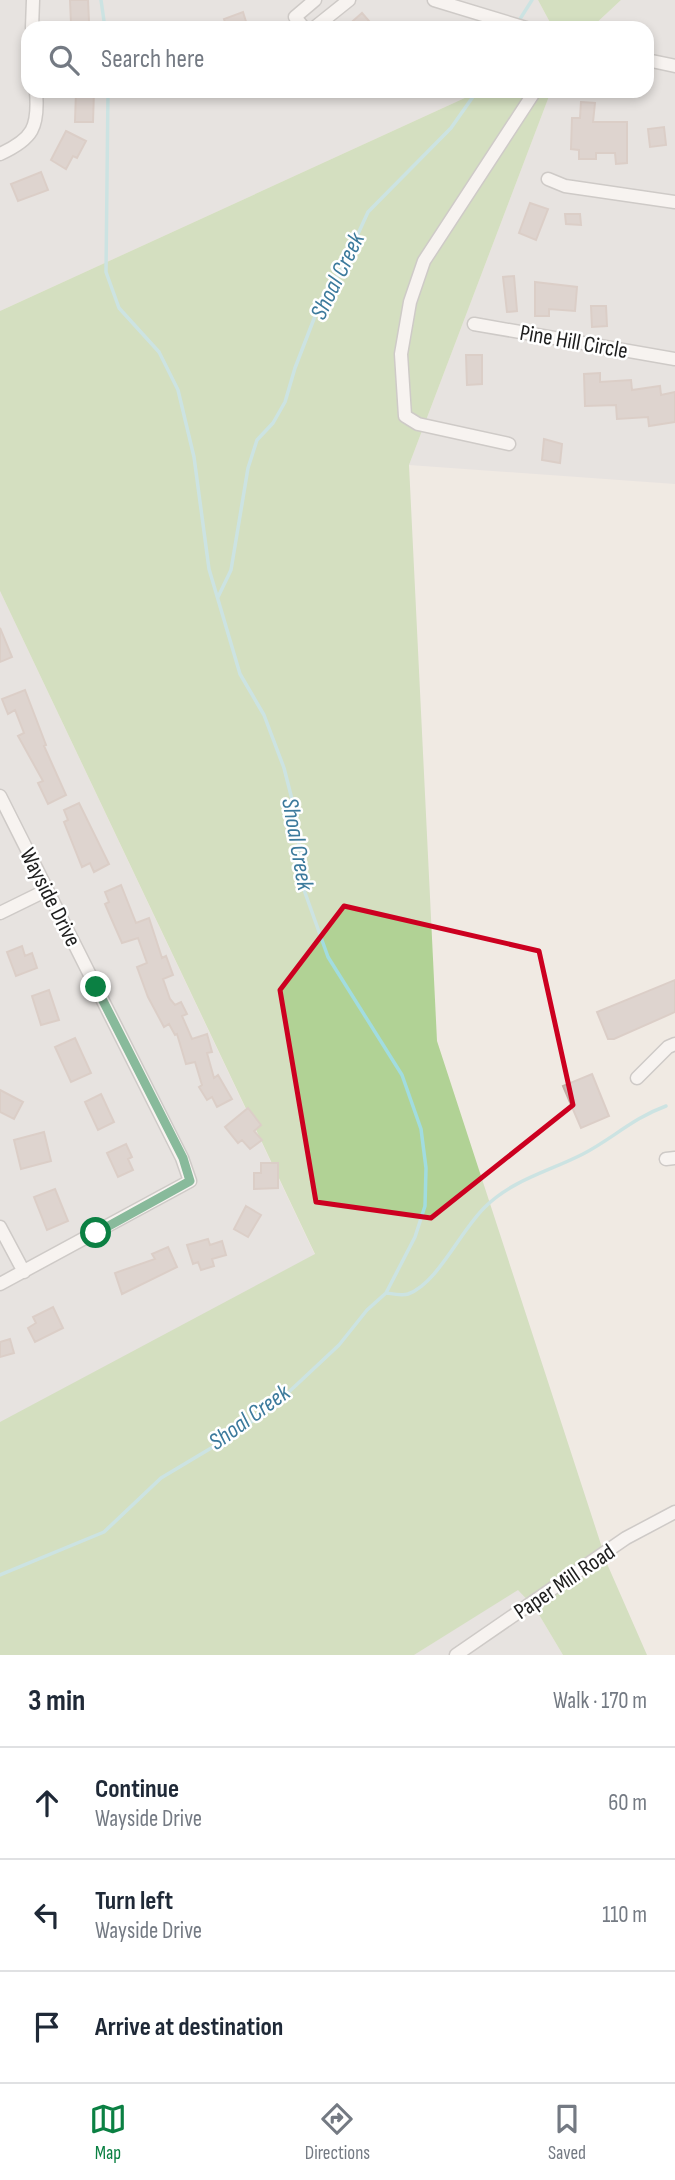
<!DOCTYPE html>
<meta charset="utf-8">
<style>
:root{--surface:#fff;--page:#f2f2f3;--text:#1f2937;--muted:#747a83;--line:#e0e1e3;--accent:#0b8043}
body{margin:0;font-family:"Sofia Sans Condensed",sans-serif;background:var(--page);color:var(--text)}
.stop{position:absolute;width:21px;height:21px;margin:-16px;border:5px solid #0b8043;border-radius:50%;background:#fff}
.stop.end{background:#0b8043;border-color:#fff;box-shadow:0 2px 7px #0008}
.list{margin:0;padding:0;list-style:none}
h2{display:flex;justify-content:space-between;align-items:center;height:91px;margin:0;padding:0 28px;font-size:30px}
h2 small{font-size:23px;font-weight:400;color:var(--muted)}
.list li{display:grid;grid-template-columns:46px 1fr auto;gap:21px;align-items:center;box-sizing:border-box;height:112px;padding:0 28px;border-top:2px solid var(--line)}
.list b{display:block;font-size:26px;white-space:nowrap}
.list p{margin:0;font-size:23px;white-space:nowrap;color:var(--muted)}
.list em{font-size:23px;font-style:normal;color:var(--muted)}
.icon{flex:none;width:38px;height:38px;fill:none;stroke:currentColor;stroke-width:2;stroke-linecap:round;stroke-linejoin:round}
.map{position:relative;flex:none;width:675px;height:1655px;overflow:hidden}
.search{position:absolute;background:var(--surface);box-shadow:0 4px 10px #0003;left:21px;right:21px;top:21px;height:77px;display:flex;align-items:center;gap:18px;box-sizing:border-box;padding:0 24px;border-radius:21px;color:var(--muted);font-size:26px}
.sheet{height:427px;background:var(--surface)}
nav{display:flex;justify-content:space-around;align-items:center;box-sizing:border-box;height:98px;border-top:2px solid var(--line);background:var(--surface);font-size:19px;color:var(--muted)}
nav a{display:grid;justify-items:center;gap:4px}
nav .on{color:var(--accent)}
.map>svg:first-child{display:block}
.residential{fill:#dcdbdb}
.forest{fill:#b1d295}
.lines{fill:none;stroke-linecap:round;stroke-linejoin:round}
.stream{stroke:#a1dce0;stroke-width:3.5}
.building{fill:#c8bbb6;stroke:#c2ada5;stroke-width:2}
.minor-casing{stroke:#a5a5a5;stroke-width:15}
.minor{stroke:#fff;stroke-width:12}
.route{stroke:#0b8043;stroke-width:9}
.marked{fill:none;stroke:#cc0020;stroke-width:5;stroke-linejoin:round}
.labels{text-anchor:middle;stroke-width:5;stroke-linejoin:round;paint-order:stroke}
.street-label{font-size:23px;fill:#1e1e1e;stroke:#fff}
.water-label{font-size:24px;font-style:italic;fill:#3c7a9c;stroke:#fff}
</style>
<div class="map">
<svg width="675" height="1655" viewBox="0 0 675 1655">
<rect width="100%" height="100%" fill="#f0eae3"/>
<path class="residential" d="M0,0H538L553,28H28V91H480L0,311Z
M621,0H675V484L409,465L551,91H647V28H591Z
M0,591L315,1255L0,1423Z
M518,1589L535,1608L563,1655H414Z"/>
<path class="forest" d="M538,0H621L591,28H553Z
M480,91H551L409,465L437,1041L608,1566L647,1655H563L535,1608L518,1590L414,1655H0V1422L315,1254L0,591V311Z"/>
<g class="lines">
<path class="stream" d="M101,0L105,28
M520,19L532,0
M218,597L231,570L248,468L257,440L273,423L285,402L295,368L322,298L341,271L368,212L451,128L477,91
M387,1293C393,1294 402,1296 408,1294C438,1283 460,1231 485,1207C512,1180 550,1171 583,1154C612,1139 633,1118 666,1106
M0,1575L104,1532L161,1478L233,1435L276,1404L339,1345L367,1310L386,1293L415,1237L425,1206L426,1168L421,1129L402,1075L328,957L303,887L296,815L284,768L264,715L240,674L209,569L194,457L178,390L159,352L119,308L106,272L108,91"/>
</g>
<path class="building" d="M70,0H88L89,22L71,23Z
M243,12L248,28H227L224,19Z
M362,13L375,28H345Z
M76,91H94L93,122H75Z
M581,102L595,103L593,122H627V163L616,164L615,153H596V159H579V150L571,149L572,118H580Z
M664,127L666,145L650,147L648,129Z
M66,131L86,141L77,158L73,156L66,169L51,160Z
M41,172L48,190L18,201L11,184Z
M530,203L548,209L536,240L519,233Z
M565,214H580L581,225L566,224Z
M514,276L517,311L507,312L503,277Z
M535,282L577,287L575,311L549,309V316H535Z
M591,306H606L607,326L592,327Z
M466,355H482V384L467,385Z
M600,373V382L631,380L632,390L660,386L661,395L675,392V422L649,426L648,417L617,419L616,405L585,406L584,374Z
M544,439L562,444L560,463L542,460Z
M0,628L12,657L0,662Z
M25,690L46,745L44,746L66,795L48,804L38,783L43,781L18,736L24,733L15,710L8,714L2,699Z
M79,803L109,864L94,872L90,863L82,867L64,822L68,820L64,810Z
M121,885L136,923L149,918L162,958L166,956L173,975L163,979L170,999L175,1005L181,1002L187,1014L182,1016L192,1039L207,1034L212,1052L207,1053L214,1078L218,1075L232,1099L217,1107L212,1097L207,1100L199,1087L202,1085L195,1062L186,1064L177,1034L175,1035L169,1024L164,1027L148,997L137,967L147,963L138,938L122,943L111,918L105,904L109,902L105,892Z
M22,946L25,956L32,953L37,968L16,976L7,952Z
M675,980V1012L614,1039H608L597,1012Z
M49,990L59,1020L41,1025L32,996Z
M75,1038L91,1073L71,1082L55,1047Z
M592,1074L609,1116L581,1128L563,1086Z
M0,1090L23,1102L14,1119L0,1112Z
M101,1094L114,1122L98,1130L85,1102Z
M248,1108L261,1125L254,1131L262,1140L250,1149L242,1140L238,1143L225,1127Z
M44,1132L51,1161L21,1169L14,1140Z
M126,1144L132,1157L128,1159L133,1170L118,1177L107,1153Z
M261,1163H278V1188L254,1189V1173H261Z
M55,1189L68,1221L47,1230L34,1197Z
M246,1206L261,1215L248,1237L234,1229Z
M208,1239L210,1245L222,1241L226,1255L212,1259L214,1266L201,1270L198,1262L193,1264L187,1245Z
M168,1247L177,1267L122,1294L115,1273L155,1259L152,1254Z
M53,1307L63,1328L35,1342L28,1328L36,1323L33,1317Z
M10,1339L14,1353L0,1357V1342Z"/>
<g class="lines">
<g class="minor-casing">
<path id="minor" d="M434,0L526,28
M32,28L33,0
M304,28L295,17L315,0
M314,28L349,0
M647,60L675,66
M0,154C33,139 39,127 36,91
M548,179L565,186L675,202
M474,324L675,359
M509,444L418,424L405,416L401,354L410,302L424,261L535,91
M0,796L182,1158L190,1181L0,1284
M0,913L47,890
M637,1078L668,1047L675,1044
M666,1159L675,1158
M0,1227L24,1272
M456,1655L626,1538L675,1512"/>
</g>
<use href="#minor" class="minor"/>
</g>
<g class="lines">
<path class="route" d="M96,987L183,1158L190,1181L96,1233"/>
</g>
<path d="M0 0H675V1655H0ZM344,906L539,951L573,1105L431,1218L316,1202L280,990Z" fill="#f0eae3" fill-opacity=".55" fill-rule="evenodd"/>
<path class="marked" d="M344,906L539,951L573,1105L431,1218L316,1202L280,990Z"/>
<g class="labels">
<g class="street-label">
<text transform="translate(574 341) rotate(10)" y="8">Pine Hill Circle</text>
<text transform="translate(51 897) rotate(63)" y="8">Wayside Drive</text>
<text transform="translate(564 1581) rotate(-34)" y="8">Paper Mill Road</text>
</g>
<g class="water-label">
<text transform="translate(337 276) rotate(-64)" y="8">Shoal Creek</text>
<text transform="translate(298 844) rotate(80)" y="8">Shoal Creek</text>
<text transform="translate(249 1417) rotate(-36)" y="8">Shoal Creek</text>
</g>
</g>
</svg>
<div class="stop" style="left:96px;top:1233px"></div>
<div class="stop end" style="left:96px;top:987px"></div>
<div class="search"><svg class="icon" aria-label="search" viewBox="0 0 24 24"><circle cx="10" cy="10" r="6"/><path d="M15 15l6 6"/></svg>Search here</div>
</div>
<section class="sheet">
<h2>3 min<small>Walk · 170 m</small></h2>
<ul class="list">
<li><svg class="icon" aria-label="ahead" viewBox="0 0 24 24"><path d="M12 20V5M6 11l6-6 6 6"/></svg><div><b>Continue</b><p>Wayside Drive</p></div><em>60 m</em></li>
<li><svg class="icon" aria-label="left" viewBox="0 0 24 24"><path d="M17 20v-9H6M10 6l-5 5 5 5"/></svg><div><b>Turn left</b><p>Wayside Drive</p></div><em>110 m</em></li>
<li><svg class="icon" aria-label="arrive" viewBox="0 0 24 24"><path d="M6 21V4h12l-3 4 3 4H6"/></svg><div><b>Arrive at destination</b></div></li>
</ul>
</section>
<nav>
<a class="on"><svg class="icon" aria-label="map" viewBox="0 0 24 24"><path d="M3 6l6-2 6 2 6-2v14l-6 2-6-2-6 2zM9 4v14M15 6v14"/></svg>Map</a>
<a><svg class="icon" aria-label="directions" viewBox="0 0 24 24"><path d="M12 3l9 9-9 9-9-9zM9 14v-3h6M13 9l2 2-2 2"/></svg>Directions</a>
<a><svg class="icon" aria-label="saved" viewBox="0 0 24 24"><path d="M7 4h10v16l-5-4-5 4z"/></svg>Saved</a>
</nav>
